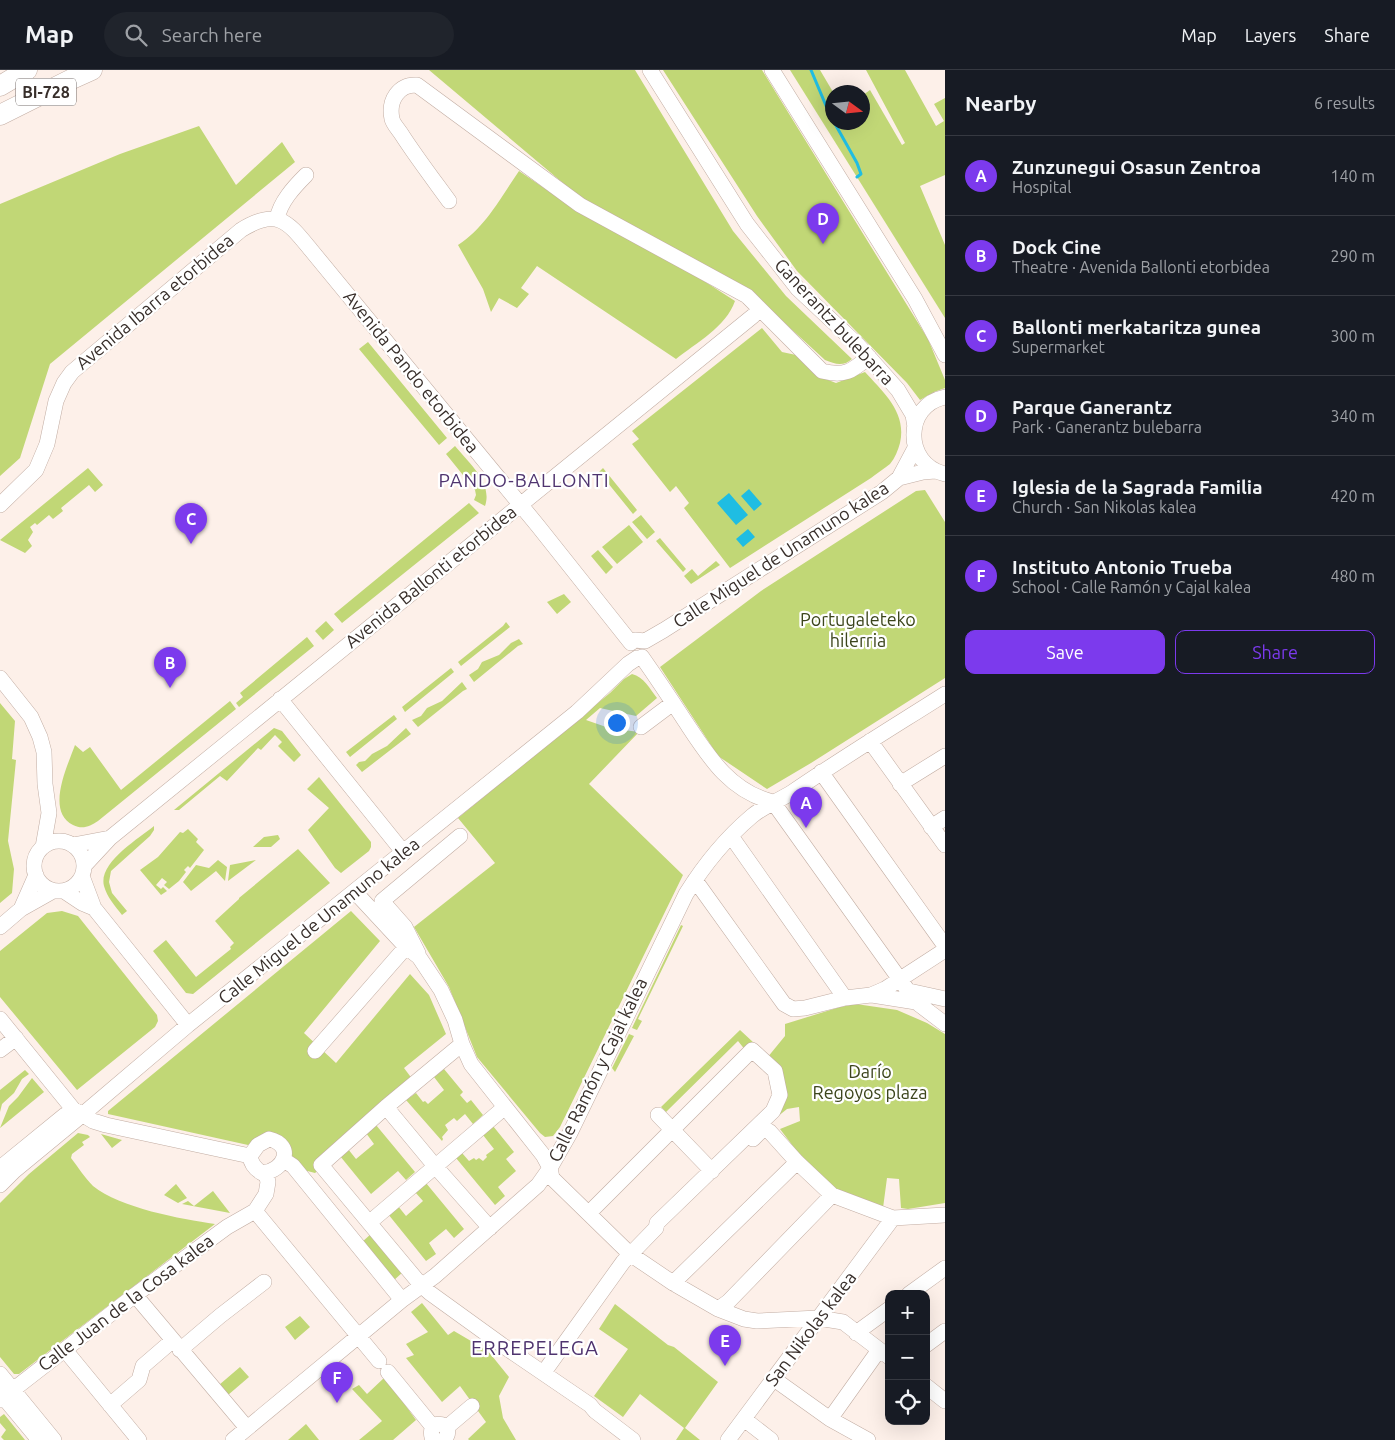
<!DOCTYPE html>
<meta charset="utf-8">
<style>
:root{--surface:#171b24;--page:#20242c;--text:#f1f3f6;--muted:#9ea1a6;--line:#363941;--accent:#7c3aed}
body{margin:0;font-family:Ubuntu,sans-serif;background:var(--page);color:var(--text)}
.controls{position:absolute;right:15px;bottom:15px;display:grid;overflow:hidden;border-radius:10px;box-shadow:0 5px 20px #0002}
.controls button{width:45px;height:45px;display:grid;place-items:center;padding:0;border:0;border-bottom:1px solid var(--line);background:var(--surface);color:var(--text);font:25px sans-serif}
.compass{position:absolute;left:825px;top:15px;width:45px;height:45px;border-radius:50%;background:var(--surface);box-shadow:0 5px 20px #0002;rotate:105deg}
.you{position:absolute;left:616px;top:652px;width:18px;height:18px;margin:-12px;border:4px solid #fff;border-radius:50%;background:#1a73e8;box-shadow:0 0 0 8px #1a73e833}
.badge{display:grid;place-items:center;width:32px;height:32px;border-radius:50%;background:var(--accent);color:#fff;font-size:16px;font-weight:700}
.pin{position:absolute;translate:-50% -41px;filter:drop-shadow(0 1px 2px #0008)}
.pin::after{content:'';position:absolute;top:26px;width:18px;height:15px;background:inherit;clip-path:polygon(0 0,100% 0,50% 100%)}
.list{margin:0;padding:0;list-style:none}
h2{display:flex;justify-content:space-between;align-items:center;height:65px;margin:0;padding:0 20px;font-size:21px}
h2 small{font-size:16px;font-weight:400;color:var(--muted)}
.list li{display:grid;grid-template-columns:32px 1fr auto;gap:15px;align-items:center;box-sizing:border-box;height:80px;padding:0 20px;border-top:1px solid var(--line)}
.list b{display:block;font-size:19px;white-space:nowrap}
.list p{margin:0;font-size:16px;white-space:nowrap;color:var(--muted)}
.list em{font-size:16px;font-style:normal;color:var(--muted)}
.actions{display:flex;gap:10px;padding:15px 20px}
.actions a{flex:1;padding:11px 0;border:1px solid var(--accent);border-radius:10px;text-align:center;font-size:18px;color:var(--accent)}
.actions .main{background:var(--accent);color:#fff}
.icon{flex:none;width:28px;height:28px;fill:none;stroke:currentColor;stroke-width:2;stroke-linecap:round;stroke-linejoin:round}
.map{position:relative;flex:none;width:945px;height:1370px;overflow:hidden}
header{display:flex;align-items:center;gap:30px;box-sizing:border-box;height:70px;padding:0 25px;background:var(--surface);border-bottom:1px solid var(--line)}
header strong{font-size:24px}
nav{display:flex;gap:28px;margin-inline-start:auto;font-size:18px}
.search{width:350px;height:45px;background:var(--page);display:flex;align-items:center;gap:12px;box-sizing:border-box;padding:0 18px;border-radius:28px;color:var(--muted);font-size:19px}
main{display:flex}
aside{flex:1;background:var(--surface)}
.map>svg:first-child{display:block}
.green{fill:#c1d776}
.water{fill:#1fbde2}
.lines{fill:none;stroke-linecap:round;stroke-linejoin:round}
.stream{stroke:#1fbde2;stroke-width:3}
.minor-casing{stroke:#c2ada3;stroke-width:16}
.major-casing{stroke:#c2ada3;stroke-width:21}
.minor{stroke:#fff;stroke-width:15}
.major{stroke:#fff;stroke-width:20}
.labels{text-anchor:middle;stroke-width:4.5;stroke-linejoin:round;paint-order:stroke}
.shield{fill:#fff;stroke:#746d6b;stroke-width:1}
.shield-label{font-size:16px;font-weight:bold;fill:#382f2b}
.street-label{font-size:18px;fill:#382f2b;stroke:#fff}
.park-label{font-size:18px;fill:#3c451c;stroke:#fff}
.neighbourhood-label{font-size:19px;letter-spacing:1px;fill:#4f346f;stroke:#fff}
.quarter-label{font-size:20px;letter-spacing:1px;fill:#4f346f;stroke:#fff}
</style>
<header>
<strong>Map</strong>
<div class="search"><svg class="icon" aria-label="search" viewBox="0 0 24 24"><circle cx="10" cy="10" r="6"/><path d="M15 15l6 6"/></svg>Search here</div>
<nav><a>Map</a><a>Layers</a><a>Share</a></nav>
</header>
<main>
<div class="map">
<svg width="945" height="1370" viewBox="0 0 945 1370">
<rect width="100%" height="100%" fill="#fdf0e9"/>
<path class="green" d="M429,0H635L733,161L786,226L852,289C843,297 835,294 825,290L753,224L589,135Z
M663,0H762L928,269L945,310V318L934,322L920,330L907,313L797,201L757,146Z
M790,0H820L833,22L832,52H862L863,25L870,20L902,75L905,73L866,0H905L936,56L944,51L934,34L945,28V105L920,116L945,175V248Z
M199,56L236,115L282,72L295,92L50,294L20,388L0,406V134L120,84Z
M519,101L575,139L704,211L735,231C726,257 696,273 676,289L537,196L521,218L529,224L517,238L499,228L491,242L483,219L458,175C485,158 501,127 519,101Z
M762,258L782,282L796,285L823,308L836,313L865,302C883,322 907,342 900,373C898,380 895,388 890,394C884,399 877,403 871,408L730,498L684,438L689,433L676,416L670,422L632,374L639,369L632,361Z
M368,272L447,368L439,375L359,279Z
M455,376C469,393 493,413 485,436L474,430L476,425L475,420L446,384Z
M88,398L103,415L95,422L89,415L61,438L63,441L53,449L49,445L37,455L35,453L30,457L33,462L28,470L32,476L25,483L0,470Z
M603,398L637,440L633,444L599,402Z
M925,420L945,452V608L811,693L767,719L718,686L660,597L761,521L916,421Z
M469,433L479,443L342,553L334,544Z
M641,445L655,462L647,469L632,452Z
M629,455L643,472L617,494L602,477Z
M660,468L686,499L683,502L656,471Z
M598,480L613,497L606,504L591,486Z
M716,491L720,495L691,514L684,506L692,499L698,506Z
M564,524L571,532L557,544L547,532Z
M326,551L334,560L323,570L315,561Z
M506,552L510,557L461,596L458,592L503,556Z
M307,567L314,576L239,637L236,633L243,627L240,623Z
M519,569L523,574L518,576L474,612L469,605L478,599L482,592L499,585L511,573Z
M451,598L454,602L405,642L402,637Z
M632,604C644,607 650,619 657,628L636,646L600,638L586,650L609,658L639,662L589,714L683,805L560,1057L553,1066L545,1067L540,1063L477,987L449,917L414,857L495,793L458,748L610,623L624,609Z
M462,612L467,619L463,621L418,657L412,650L421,646L427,638L442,631Z
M230,631L236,639L98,751C90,756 83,760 73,755C45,741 68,695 75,675L83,682L90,677L121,720Z
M0,633L15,651L12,689L16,690L8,771L14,799L12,823L0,833Z
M394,645L397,649L350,687L346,682Z
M274,658L282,661L301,685L294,692L278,676L282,672L275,665L261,680L258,678L227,711L220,706L179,740H174Z
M406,658L411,664L362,702L356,695L359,692L365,691L372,684L387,676Z
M319,707L371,772V777L369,781L341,803L335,798L308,760L329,738L307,719Z
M154,756V760L150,766L111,801L109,812L112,823L127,841L122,845C115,836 107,827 104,816C98,793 138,769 154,756Z
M188,759L198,769L196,772L204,780L190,798L188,796L184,800L186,802L179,811L169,819L164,815L167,812L162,808L156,815L161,819L163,817L167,821L161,825L140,800L158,787L180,762L183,763Z
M278,765L280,769L271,777H253L264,767Z
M298,779L330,813L193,924L186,923L153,881L166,870L196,907L231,879L230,877L234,873L215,851L239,829V828Z
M218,790L227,797L225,811L216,801L191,821L183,812L196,795L209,798Z
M256,790L228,811L230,795Z
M62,841L78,846L157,945L158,951L155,957L77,1020L0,927V881L47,843Z
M351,841L380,871L304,963L336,993L410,904L429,925L446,964L404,998L416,1014L315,1103L281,1094L284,1081L258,1067L248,1075L108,1044V1041Z
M681,855L683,856L638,949L642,951L637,960L632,958Z
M856,934L897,940L927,953L945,964V1133L908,1139L901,1138L899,1109L887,1108L883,1138L833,1118L802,1088L780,1059L800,1051L799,1037L787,1039L777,1047L782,1024L767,988L785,966V954L840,937Z
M740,960L754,973L746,981L738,971L666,1042L661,1037Z
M629,964L634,966L615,1002L612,998Z
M444,999L463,1022L460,1025L467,1033L471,1030L483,1045L473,1054L465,1044L457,1051L454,1048L445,1055L448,1060L442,1067L443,1069L442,1071L406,1030L416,1023L423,1032L425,1031L428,1034L444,1020L434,1007Z
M25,1000L29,1004L22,1009L14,1023L2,1034L0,1042V1020Z
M32,1008L44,1022L0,1058L9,1036L18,1027Z
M376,1055L415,1102L406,1110L398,1101L371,1124L340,1086L348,1079L356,1089L374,1074L366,1063Z
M493,1056L514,1082L506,1089L516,1101L498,1117L505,1126L495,1135L456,1088L462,1083L469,1091L474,1088L476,1090L479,1088L483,1091L487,1087L486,1085L494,1079L483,1065Z
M78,1063L88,1065L90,1067L82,1072L84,1075L72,1084L71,1088C78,1097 85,1108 93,1116C120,1138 181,1149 215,1154L19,1304H14L0,1287V1133L29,1104Z
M101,1064L122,1070L112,1078Z
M426,1113L464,1159L454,1168L446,1159L429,1173L436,1184L426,1191L388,1144L398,1136L406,1146L423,1131L415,1122Z
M176,1114L187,1128L178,1133L164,1125Z
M213,1121L230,1143L182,1134L188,1131L194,1136Z
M372,1163L403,1202L393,1211L361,1173Z
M422,1233L448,1265L454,1261L488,1281L509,1307L499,1326L503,1348L516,1370H469L468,1369L486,1352L460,1316L442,1332L406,1288L414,1285L406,1274L428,1262L411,1242Z
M615,1234L668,1275L674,1277L718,1312L685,1358L700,1370H676L684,1358L640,1324L623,1347L594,1326L628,1279L599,1259Z
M300,1246L310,1257L295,1270L285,1257Z
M240,1297L249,1307L228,1325L219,1315Z
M385,1307L416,1350L393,1370H359L382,1351L352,1319L359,1315L367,1324Z
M4,1344L25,1370H4L1,1367L6,1360L0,1353V1347Z
M306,1354L319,1370H288Z"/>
<path class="water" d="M749,419L762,434L754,441L741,426Z
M729,423L748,445L736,455L717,433Z
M748,459L755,467L743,477L736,469Z"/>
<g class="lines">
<path class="stream" d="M811,0L832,50
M834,52L857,93L861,104L857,107"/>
<g class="minor-casing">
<path id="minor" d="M650,0L747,154L798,219L858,275L898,320L913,345L915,357
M772,0L915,229L945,285
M449,131C433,109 417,88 402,65C399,60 393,54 392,49C388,30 399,14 417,15L580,135L747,226L822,301C845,307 852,301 869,287
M277,149C280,132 294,117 306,105
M945,327C904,335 903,394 945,404
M899,408L923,402L935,401
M0,435L36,400L47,374L56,331L64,313L72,302L241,160C278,137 288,152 311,180L538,456L631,573
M635,570L645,571L664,560L882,422L899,408L915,378
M642,587C656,607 670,628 683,648C707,684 728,721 773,732
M0,608L31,647L40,667L44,682L45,714L49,743L43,777
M280,629L404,783
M641,657L673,633
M870,671L945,775
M821,702L945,876
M900,714L945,686
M773,732L916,932
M931,757L945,748
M731,766L845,928
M34 796a25 25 0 1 1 50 0a25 25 0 1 1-50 0Z
M73,775L110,768
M84,796L110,768L753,246
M82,806L94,838L188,955
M695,810L784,934L793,939L805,938L845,928L871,925L885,919L945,880
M64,821L82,833L94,838
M355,822L406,877L419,887L441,920L455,950L462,974L471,994L543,1085L550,1098L552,1108L630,1184L673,1213L718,1239L744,1249L757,1251L818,1248L843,1252L889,1287
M21,839L36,805
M0,857L21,839L53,821
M418,883L405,857L382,831L460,766
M909,921L945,929
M872,925L916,932L945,954
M0,949L73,1039L93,1051L106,1055L250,1086
M462,974L386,1037L321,1095L421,1215L430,1223L502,1275L590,1335L595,1341L633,1370
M0,980L16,968
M315,981L406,877
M386,1037L435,1096L490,1158
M658,1045L712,1101
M269,1069C295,1075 285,1101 262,1103C255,1099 251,1094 250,1086L258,1075Z
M753,1069L764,1058L770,1062L797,1092L832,1125L893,1148L945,1145
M284,1090L293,1096L402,1230
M0,1098L65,1045
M0,1115L14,1101L82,1045L188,955L577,642L628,594L637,588
M255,1141L379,1291
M370,1152L505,1037
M673,1213L797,1092
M909,1224L945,1198
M135,1225L247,1358
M718,1239L728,1232L832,1125
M856,1263L889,1239
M926,1275L945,1261
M65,1280L139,1370
M180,1280L220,1246L264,1212
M388,1302L433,1357
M544,1302L623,1192L656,1158L657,1153L773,1041L780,1025L775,1001L752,980L589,1143
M0,1304L54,1370
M774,1309L830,1349L868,1370
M926,1316L945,1331
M0,1323L39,1370
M0,1330L135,1225L227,1157L255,1141L266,1124L268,1112L266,1103
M110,1335L139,1310L143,1296L172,1271
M744,1349L771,1370
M830,1349L879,1280
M446,1358L472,1336
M233,1370L402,1230L435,1206L538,1115L550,1098L570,1063L686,824C704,795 726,768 752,746C764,736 778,731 791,723C842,688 893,657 945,624
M435,1370L432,1367C427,1346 458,1354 444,1370
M728,1370L893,1148"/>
</g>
<g class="major-casing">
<path id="major" d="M0,16L27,0
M0,45L72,9L92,0"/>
</g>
<use href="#minor" class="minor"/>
<use href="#major" class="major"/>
</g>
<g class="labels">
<rect class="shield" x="16" y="8.5" width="60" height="27" rx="4"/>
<g class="shield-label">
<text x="46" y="28">BI-728</text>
</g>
<g class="street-label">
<text transform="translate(155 232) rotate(-40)" y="6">Avenida Ibarra etorbidea</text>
<text transform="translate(834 252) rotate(47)" y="6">Ganerantz bulebarra</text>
<text transform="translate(411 302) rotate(51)" y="6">Avenida Pando etorbidea</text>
<text transform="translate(781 485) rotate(-33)" y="6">Calle Miguel de Unamuno kalea</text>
<text transform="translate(431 507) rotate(-39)" y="6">Avenida Ballonti etorbidea</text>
<text transform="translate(319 851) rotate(-39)" y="6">Calle Miguel de Unamuno kalea</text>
<text transform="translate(598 1000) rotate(-64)" y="6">Calle Ramón y Cajal kalea</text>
<text transform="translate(126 1233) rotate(-37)" y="6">Calle Juan de la Cosa kalea</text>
<text transform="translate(811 1259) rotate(-53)" y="6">San Nikolas kalea</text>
</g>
<g class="park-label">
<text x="858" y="556">Portugaleteko<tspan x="858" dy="21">hilerria</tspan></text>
<text x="870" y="1008">Darío<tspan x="870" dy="21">Regoyos plaza</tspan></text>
</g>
<g class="neighbourhood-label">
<text x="524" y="417">PANDO-BALLONTI</text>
</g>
<g class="quarter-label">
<text x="535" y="1285">ERREPELEGA</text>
</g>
</g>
</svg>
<div class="controls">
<button>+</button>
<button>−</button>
<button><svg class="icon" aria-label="locate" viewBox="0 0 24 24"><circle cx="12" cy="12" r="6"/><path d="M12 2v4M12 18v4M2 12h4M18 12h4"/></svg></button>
</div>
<svg class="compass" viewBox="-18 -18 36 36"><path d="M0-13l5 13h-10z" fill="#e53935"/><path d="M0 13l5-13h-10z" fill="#9ea1a6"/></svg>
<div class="you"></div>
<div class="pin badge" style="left:806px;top:758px">A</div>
<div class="pin badge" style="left:170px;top:618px">B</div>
<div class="pin badge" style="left:191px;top:474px">C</div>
<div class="pin badge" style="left:823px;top:174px">D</div>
<div class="pin badge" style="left:725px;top:1296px">E</div>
<div class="pin badge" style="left:337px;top:1333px">F</div>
</div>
<aside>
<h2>Nearby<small>6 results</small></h2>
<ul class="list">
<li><span class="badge">A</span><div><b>Zunzunegui Osasun Zentroa</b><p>Hospital</p></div><em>140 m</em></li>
<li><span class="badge">B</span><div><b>Dock Cine</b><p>Theatre · Avenida Ballonti etorbidea</p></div><em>290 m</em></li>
<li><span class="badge">C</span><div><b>Ballonti merkataritza gunea</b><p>Supermarket</p></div><em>300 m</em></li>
<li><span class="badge">D</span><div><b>Parque Ganerantz</b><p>Park · Ganerantz bulebarra</p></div><em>340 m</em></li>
<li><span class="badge">E</span><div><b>Iglesia de la Sagrada Familia</b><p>Church · San Nikolas kalea</p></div><em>420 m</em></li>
<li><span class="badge">F</span><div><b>Instituto Antonio Trueba</b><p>School · Calle Ramón y Cajal kalea</p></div><em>480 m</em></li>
</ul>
<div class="actions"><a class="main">Save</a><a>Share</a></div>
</aside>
</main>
